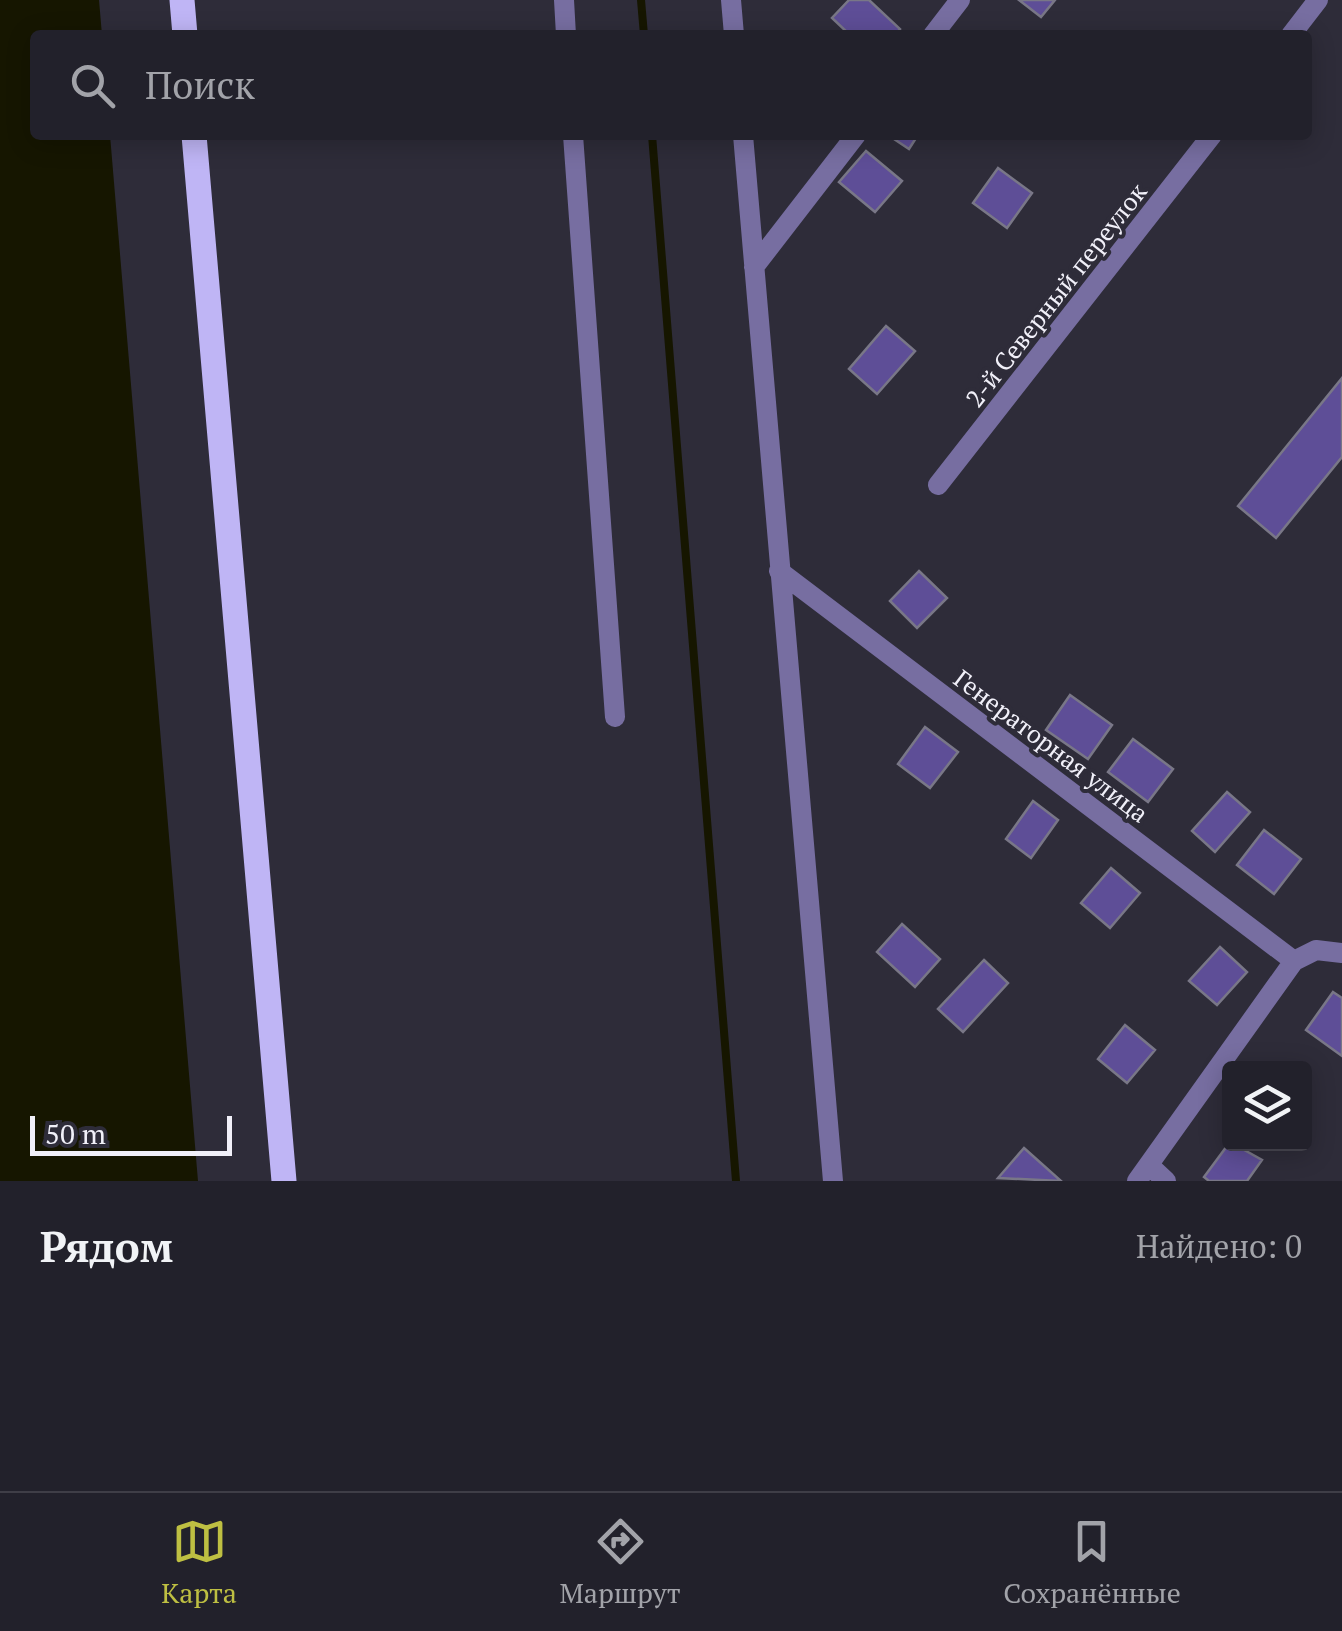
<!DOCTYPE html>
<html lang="ru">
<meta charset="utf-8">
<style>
:root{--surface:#22212b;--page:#2a2933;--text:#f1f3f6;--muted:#a2a3a9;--line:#3f3e47;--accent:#bebf42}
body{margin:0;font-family:"PT Serif",serif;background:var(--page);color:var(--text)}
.controls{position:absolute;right:30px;bottom:30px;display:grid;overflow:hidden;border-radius:10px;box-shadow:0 5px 25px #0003}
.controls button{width:90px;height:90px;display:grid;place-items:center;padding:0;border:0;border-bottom:2px solid var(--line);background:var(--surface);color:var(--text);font:50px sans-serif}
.scale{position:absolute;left:30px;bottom:25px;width:202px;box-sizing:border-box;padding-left:10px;border:5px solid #f1f0f9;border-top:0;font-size:28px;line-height:35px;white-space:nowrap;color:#f1f0f9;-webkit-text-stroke:8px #2e2c39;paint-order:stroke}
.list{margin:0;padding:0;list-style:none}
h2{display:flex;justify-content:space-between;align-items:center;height:130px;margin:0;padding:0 40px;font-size:42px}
h2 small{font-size:32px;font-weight:400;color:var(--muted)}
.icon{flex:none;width:55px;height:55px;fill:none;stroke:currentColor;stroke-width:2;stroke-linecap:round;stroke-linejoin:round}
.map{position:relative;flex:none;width:1342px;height:1181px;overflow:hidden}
.search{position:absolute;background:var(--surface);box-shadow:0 5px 25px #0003;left:30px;right:30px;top:30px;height:110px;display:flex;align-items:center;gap:25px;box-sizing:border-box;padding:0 35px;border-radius:10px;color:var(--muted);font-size:38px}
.sheet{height:310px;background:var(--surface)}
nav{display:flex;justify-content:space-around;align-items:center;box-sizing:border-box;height:140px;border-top:2px solid var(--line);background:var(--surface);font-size:28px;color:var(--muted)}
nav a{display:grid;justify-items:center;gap:5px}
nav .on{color:var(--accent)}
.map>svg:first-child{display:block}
.water{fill:#161600}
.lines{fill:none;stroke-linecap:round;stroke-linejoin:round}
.stream{stroke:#161600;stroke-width:8}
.building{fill:#5e4e97;stroke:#797787;stroke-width:2.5}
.street{stroke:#776ea1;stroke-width:20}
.primary{stroke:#bfb5f5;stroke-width:25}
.labels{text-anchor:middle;stroke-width:8;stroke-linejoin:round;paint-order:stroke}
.street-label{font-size:25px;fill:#f1f0f9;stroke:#2e2c39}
</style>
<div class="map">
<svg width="1342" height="1181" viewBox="0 0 1342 1181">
<rect width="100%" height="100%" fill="#2e2c39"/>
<path class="water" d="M0,0H99L102,35H35V135H110L198,1181H0Z"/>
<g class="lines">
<path class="stream" d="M641,0L644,35
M652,135L736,1181"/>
</g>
<path class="building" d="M849,0H869L900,29L895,35H850L832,18Z
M1019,0H1055L1041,17Z
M888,135H918L909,149Z
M866,151L902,181L875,212L839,182Z
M998,168L1032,193L1007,228L973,203Z
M886,326L915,351L877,394L849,369Z
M1342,378V457L1276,538L1238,506Z
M919,571L947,598L917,628L890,601Z
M1070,695L1112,725L1088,759L1046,730Z
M925,727L958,752L930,788L898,764Z
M1133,739L1173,769L1148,802L1108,772Z
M1227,792L1250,812L1215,852L1192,831Z
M1033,801L1058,820L1031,858L1006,839Z
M1264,830L1301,859L1274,894L1237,865Z
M1111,868L1140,893L1110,928L1081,903Z
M902,924L940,959L915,987L877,952Z
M1220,947L1247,972L1217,1005L1189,981Z
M984,960L1008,983L963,1032L938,1009Z
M1333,992L1342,998V1056L1306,1030Z
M1125,1025L1155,1050L1127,1083L1098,1059Z
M1230,1142L1262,1160L1247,1181H1209L1204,1177Z
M1024,1148L1061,1181L998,1178Z"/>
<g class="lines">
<path class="street" d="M564,0L566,35
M731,0L734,35
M933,35L960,0
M1291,35L1318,0
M573,135L615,717
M743,135L833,1181
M754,267L856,135
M938,485L1212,135
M779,571L1294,961
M1150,1166L1166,1181
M1137,1181L1294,961L1316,950L1342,953"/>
<path class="primary" d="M182,0L185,35
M194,135L284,1181"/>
</g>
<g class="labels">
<g class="street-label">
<text transform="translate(1056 295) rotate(-52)" y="9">2-й Северный переулок</text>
<text transform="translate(1051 746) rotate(37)" y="9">Генераторная улица</text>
</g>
</g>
</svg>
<div class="controls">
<button><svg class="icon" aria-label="layers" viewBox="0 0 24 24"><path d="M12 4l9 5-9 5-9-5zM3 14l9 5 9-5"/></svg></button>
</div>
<div class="scale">50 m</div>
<div class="search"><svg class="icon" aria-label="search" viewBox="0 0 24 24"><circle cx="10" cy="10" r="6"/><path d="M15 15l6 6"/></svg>Поиск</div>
</div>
<section class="sheet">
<h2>Рядом<small>Найдено: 0</small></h2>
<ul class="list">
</ul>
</section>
<nav>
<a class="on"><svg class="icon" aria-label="map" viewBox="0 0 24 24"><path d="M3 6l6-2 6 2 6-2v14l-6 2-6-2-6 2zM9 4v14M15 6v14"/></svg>Карта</a>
<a><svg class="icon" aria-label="directions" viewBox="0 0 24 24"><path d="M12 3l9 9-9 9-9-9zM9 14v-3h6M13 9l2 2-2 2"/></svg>Маршрут</a>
<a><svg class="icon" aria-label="saved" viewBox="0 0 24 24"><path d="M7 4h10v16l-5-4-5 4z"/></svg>Сохранённые</a>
</nav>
